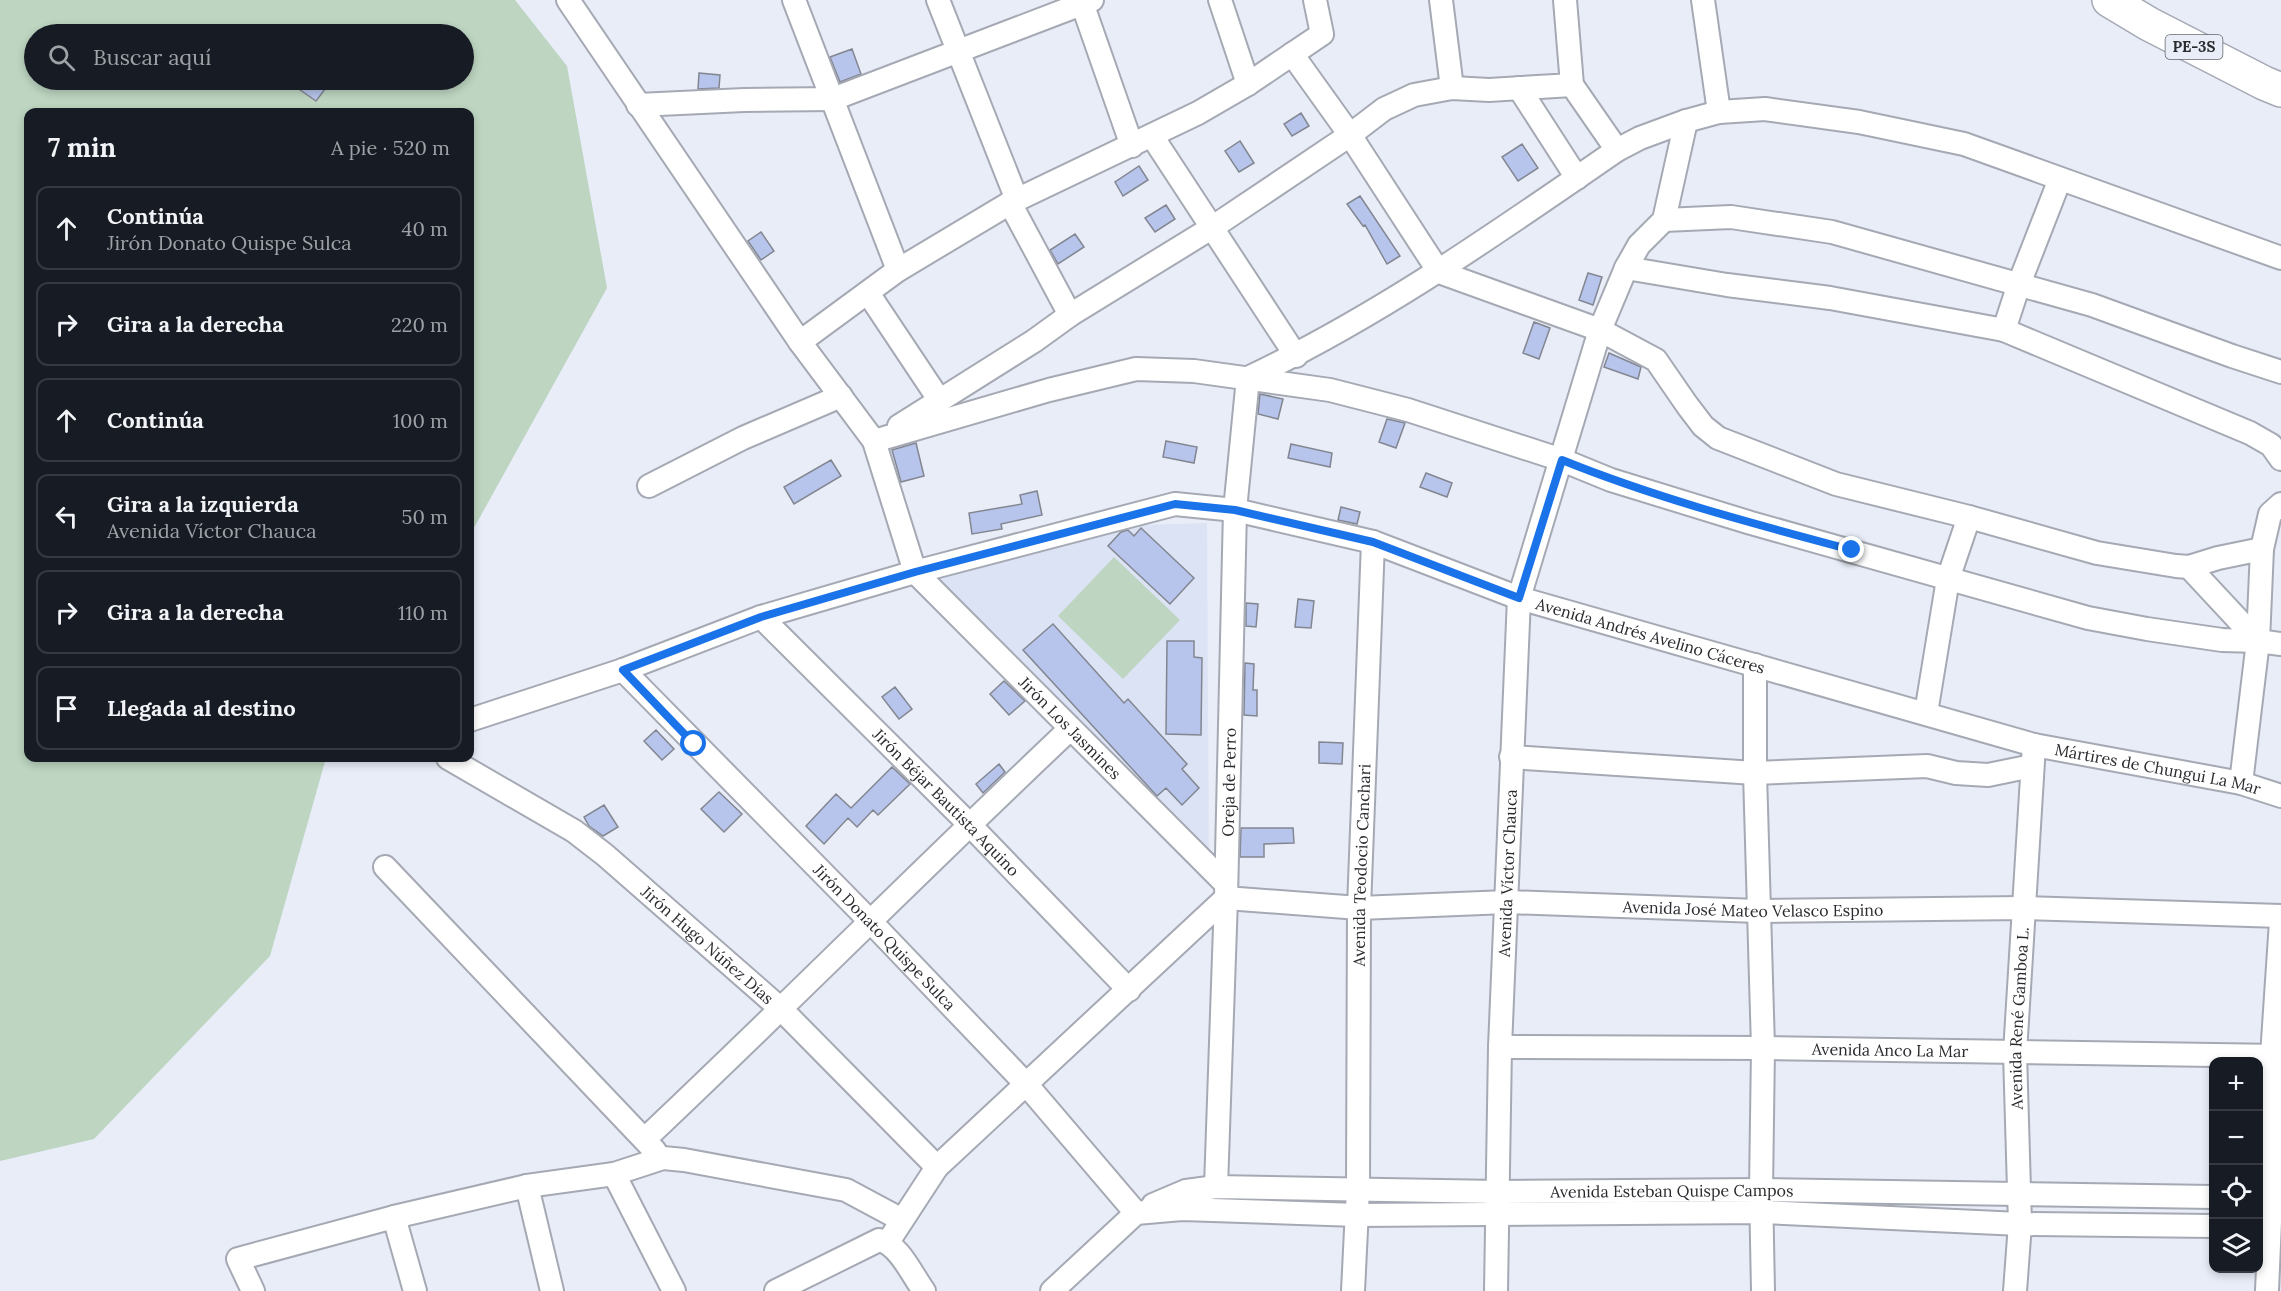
<!DOCTYPE html>
<html lang="es">
<meta charset="utf-8">
<style>
:root{--surface:#171b24;--page:#242831;--text:#f1f3f6;--muted:#9ea1a6;--line:#363941}
body{margin:0;font-family:Lora,serif;background:var(--page);color:var(--text)}
.controls{position:absolute;right:18px;bottom:18px;display:grid;overflow:hidden;border-radius:12px;box-shadow:0 3px 9px #0003}
.controls button{width:54px;height:54px;display:grid;place-items:center;padding:0;border:0;border-bottom:2px solid var(--line);background:var(--surface);color:var(--text);font:30px sans-serif}
.stop{position:absolute;width:18px;height:18px;margin:-14px;border:4px solid #1a73e8;border-radius:50%;background:#fff}
.stop.end{background:#1a73e8;border-color:#fff;box-shadow:0 2px 6px #0008}
.list{margin:0;padding:0;list-style:none}
h2{display:flex;justify-content:space-between;align-items:center;height:78px;margin:0;padding:0 24px;font-size:26px}
h2 small{font-size:20px;font-weight:400;color:var(--muted)}
.list li{display:grid;grid-template-columns:39px 1fr auto;gap:18px;align-items:center;box-sizing:border-box;height:84px;margin:0 12px 12px;padding:0 12px;border:2px solid var(--line);border-radius:12px}
.list b{display:block;font-size:22px;white-space:nowrap}
.list p{margin:0;font-size:20px;white-space:nowrap;color:var(--muted)}
.list em{font-size:20px;font-style:normal;color:var(--muted)}
.icon{flex:none;width:33px;height:33px;fill:none;stroke:currentColor;stroke-width:2;stroke-linecap:round;stroke-linejoin:round}
.map{position:relative;flex:none;width:2281px;height:1291px;overflow:hidden}
.search{position:absolute;background:var(--surface);box-shadow:0 3px 9px #0003;left:24px;top:24px;width:450px;height:66px;display:flex;align-items:center;gap:15px;box-sizing:border-box;padding:0 21px;border-radius:33px;color:var(--muted);font-size:22px}
.panel{position:absolute;background:var(--surface);box-shadow:0 3px 9px #0003;left:24px;top:108px;width:450px;height:654px;border-radius:12px}
.map>svg:first-child{display:block}
.built{fill:#dce3f5}
.green{fill:#bdd5c1;fill-rule:evenodd}
.building{fill:#b7c5ec;stroke:#828690;stroke-width:1.5}
.lines{fill:none;stroke-linecap:round;stroke-linejoin:round}
.street-casing{stroke:#a5a9b3;stroke-width:26}
.highway-casing{stroke:#a5a9b3;stroke-width:36}
.street{stroke:#fff;stroke-width:22}
.highway{stroke:#fff;stroke-width:33}
.route{stroke:#1a73e8;stroke-width:8}
.labels{text-anchor:middle;stroke-width:4.5;stroke-linejoin:round;paint-order:stroke}
.shield{fill:#e8edf8;stroke:#63656b;stroke-width:1.5}
.shield-label{font-size:15px;font-weight:bold;fill:#2a2b2f}
.street-label{font-size:16px;fill:#2a2b2f;stroke:#e8edf8}
</style>
<div class="map">
<svg width="2281" height="1291" viewBox="0 0 2281 1291">
<rect width="100%" height="100%" fill="#e8edf8"/>
<path class="built" d="M1207,523L1209,864L930,572L1145,525Z"/>
<path class="green" d="M0,0H515L567,66L607,288L470,535V112H28V758H326L270,956L94,1139L0,1161ZM34,34H464V80H34Z
M1114,557L1180,620L1123,679L1058,616Z"/>
<path class="building" d="M852,49L861,74L840,82L830,57Z
M699,73L720,75L719,88L698,89Z
M286,80H332L316,101Z
M1301,113L1309,126L1292,136L1284,124Z
M1240,141L1254,163L1239,172L1225,151Z
M1522,144L1538,168L1518,181L1502,157Z
M1139,166L1148,180L1123,196L1115,182Z
M1360,196L1400,256L1387,264L1365,225L1363,226L1347,204Z
M1166,205L1175,219L1155,232L1145,218Z
M761,232L774,251L761,260L748,241Z
M1075,234L1084,247L1058,264L1050,250Z
M1588,273L1602,277L1593,305L1579,300Z
M1534,322L1550,328L1539,359L1523,353Z
M1609,353L1641,367L1638,379L1604,367Z
M1260,394L1283,399L1278,419L1258,414Z
M1387,419L1405,423L1396,448L1379,442Z
M1166,441L1197,447L1194,463L1163,457Z
M916,443L924,476L901,482L892,450Z
M1291,444L1332,453L1330,467L1288,458Z
M831,460L841,476L794,504L784,487Z
M1426,473L1452,483L1447,497L1420,487Z
M1037,491L1042,515L1001,524L1002,529L972,534L969,513L1022,504L1020,495Z
M1341,507L1360,512L1357,524L1338,520Z
M1141,528L1194,578L1170,604L1108,546L1121,532L1128,530L1134,536Z
M1298,599L1314,601L1311,628L1295,627Z
M1246,603L1258,604L1256,627L1246,626Z
M1053,624L1124,703L1128,699L1187,764L1182,769L1199,788L1182,805L1166,788L1157,796L1023,650Z
M1167,641H1194V657L1202,658L1201,735L1166,734Z
M1245,663L1254,664L1253,690H1257V716L1244,715Z
M1004,681L1025,701L1009,715L990,694Z
M895,687L912,709L899,719L882,697Z
M656,730L674,749L662,760L644,741Z
M1319,742L1343,743L1342,764L1319,763Z
M999,764L1005,772L983,793L976,784Z
M892,767L910,784L878,815L873,810L857,827L848,818L824,844L806,826L836,794L851,808Z
M719,792L742,814L724,832L701,809Z
M604,805L618,827L603,836L589,826L584,817Z
M1241,828H1293L1294,843L1264,844V857H1240Z"/>
<g class="lines">
<g class="street-casing">
<g id="street">
<path id="s1" d="M568,0L800,342L874,441L915,572L1225,883"/>
<path d="M794,0L898,270"/>
<path d="M938,0L1017,200"/>
<path d="M1081,0L1132,146"/>
<path d="M1220,0L1248,84"/>
<path d="M1441,0L1452,88"/>
<path d="M1703,0L1719,112"/>
<path d="M1292,54L1350,135L1439,272L1600,330L1656,360L1687,405L1703,426L1718,438L1836,484L1969,517L2097,553L2176,566L2189,567L2218,558L2262,549"/>
<path d="M1572,85L1617,150"/>
<path d="M1519,88L1577,178"/>
<path d="M638,105L744,100L833,99L1092,0"/>
<path d="M1152,136L1296,356"/>
<path d="M1010,203L1070,315"/>
<path d="M1664,220L1731,217L1832,232L2092,305L2232,356L2281,372"/>
<path d="M1626,268L1727,285L1830,298L2004,330L2250,433L2271,445L2281,459"/>
<path d="M868,293L940,401"/>
<path d="M2004,330L2019,284L2060,179"/>
<path d="M800,342L898,270L1010,203L1198,113L1248,84L1322,34L1315,0"/>
<path d="M899,426L1034,341L1070,315L1213,227L1350,135L1384,109L1414,95L1452,88L1489,90L1572,85L1565,0"/>
<path d="M874,441L1049,390L1136,369L1194,371L1330,390L1408,410L1562,460L1611,480L1751,523L2088,618L2147,629L2222,640L2258,641L2281,644"/>
<path d="M649,486L743,438L841,396"/>
<path d="M2189,567L2258,641"/>
<path id="s2" d="M761,617L969,824L1129,990"/>
<path d="M1755,665V773L1763,1048L1761,1190L1763,1291"/>
<path id="s3" d="M623,670L870,921L1026,1084L1136,1213"/>
<path d="M1926,713L1948,579L1969,517"/>
<path id="s4" d="M470,720L623,670L761,617L915,572L1175,504L1235,510L1373,542L1519,598L2034,745L2241,783L2281,796"/>
<path d="M1511,757L1755,773L1927,766L1956,773L1988,775L2032,766"/>
<path id="s5" d="M448,758L574,831L605,855L782,1010L937,1167"/>
<path d="M2241,783L2258,641L2262,549L2270,514L2281,504"/>
<path d="M385,867L655,1151"/>
<path id="s6" d="M1500,1047L1763,1048L2281,1056"/>
<path d="M645,1139C788,1004 927,864 1070,729"/>
<path d="M614,1174L674,1291"/>
<path d="M527,1186L552,1291"/>
<path id="s7" d="M1216,1187L1226,898L1235,510L1248,378C1379,316 1498,232 1617,150L1640,138L1686,121L1719,112L1765,109L1859,122L1964,144L2281,258"/>
<path id="s8" d="M1153,1205L1186,1191L1216,1187L1498,1192L1761,1190L2214,1197"/>
<path d="M394,1217L415,1291"/>
<path id="s9" d="M888,1242L937,1167L1226,898L1359,908L1507,902L1758,911L2023,908L2281,916"/>
<path d="M253,1291L238,1259L394,1217L527,1186L614,1174L663,1158L684,1160L846,1190L902,1220"/>
<path d="M776,1291L879,1240C899,1244 912,1275 924,1291"/>
<path d="M1052,1291L1136,1213L1182,1209L1357,1215L1762,1212L2020,1224L2214,1226"/>
<path id="s10" d="M1353,1291L1358,1189L1359,908L1373,542"/>
<path id="s11" d="M1496,1291L1500,1047L1519,598L1600,330L1626,268L1639,245L1664,220L1686,121"/>
<path id="s12" d="M2015,1291L2020,1224L2015,1053L2034,745"/>
<path d="M2267,1291L2271,1198L2272,1056L2281,921"/>
</g>
</g>
<g class="highway-casing">
<path id="highway" d="M2109,0L2149,24L2264,83L2281,90"/>
</g>
<use href="#street" class="street"/>
<use href="#highway" class="highway"/>
</g>
<g class="lines">
<path class="route" d="M694,744L623,670L761,617L915,572L1175,504L1235,510L1373,542L1519,598L1562,460C1656,498 1754,524 1852,550"/>
</g>
<g class="labels">
<rect class="shield" x="2165.5" y="35" width="57" height="24" rx="4.5"/>
<g class="shield-label">
<text x="2194" y="52">PE-3S</text>
</g>
<g class="street-label">
<text dy="6" stroke="none"><textPath href="#s4" startOffset="1233">Avenida Andrés Avelino Cáceres</textPath></text>
<text dy="6" stroke="none"><textPath href="#s1" startOffset="894">Jirón Los Jasmines</textPath></text>
<text dy="6" stroke="none"><textPath href="#s4" startOffset="1758">Mártires de Chungui La Mar</textPath></text>
<text dy="6" stroke="none"><textPath href="#s7" startOffset="405">Oreja de Perro</textPath></text>
<text dy="6" stroke="none"><textPath href="#s2" startOffset="262">Jirón Béjar Bautista Aquino</textPath></text>
<text dy="6" stroke="none"><textPath href="#s10" startOffset="426">Avenida Teodocio Canchari</textPath></text>
<text dy="6" stroke="none"><textPath href="#s11" startOffset="418">Avenida Víctor Chauca</textPath></text>
<text dy="6" stroke="none"><textPath href="#s9" startOffset="1012">Avenida José Mateo Velasco Espino</textPath></text>
<text dy="6" stroke="none"><textPath href="#s3" startOffset="374">Jirón Donato Quispe Sulca</textPath></text>
<text dy="6" stroke="none"><textPath href="#s5" startOffset="321">Jirón Hugo Núñez Días</textPath></text>
<text dy="6" stroke="none"><textPath href="#s12" startOffset="273">Avenida René Gamboa L.</textPath></text>
<text dy="6" stroke="none"><textPath href="#s6" startOffset="390">Avenida Anco La Mar</textPath></text>
<text dy="6" stroke="none"><textPath href="#s8" startOffset="522">Avenida Esteban Quispe Campos</textPath></text>
</g>
</g>
</svg>
<div class="controls">
<button>+</button>
<button>−</button>
<button><svg class="icon" aria-label="locate" viewBox="0 0 24 24"><circle cx="12" cy="12" r="6"/><path d="M12 2v4M12 18v4M2 12h4M18 12h4"/></svg></button>
<button><svg class="icon" aria-label="layers" viewBox="0 0 24 24"><path d="M12 4l9 5-9 5-9-5zM3 14l9 5 9-5"/></svg></button>
</div>
<div class="stop" style="left:694px;top:744px"></div>
<div class="stop end" style="left:1852px;top:550px"></div>
<div class="search"><svg class="icon" aria-label="search" viewBox="0 0 24 24"><circle cx="10" cy="10" r="6"/><path d="M15 15l6 6"/></svg>Buscar aquí</div>
<section class="panel">
<h2>7 min<small>A pie · 520 m</small></h2>
<ul class="list">
<li><svg class="icon" aria-label="ahead" viewBox="0 0 24 24"><path d="M12 20V5M6 11l6-6 6 6"/></svg><div><b>Continúa</b><p>Jirón Donato Quispe Sulca</p></div><em>40 m</em></li>
<li><svg class="icon" aria-label="right" viewBox="0 0 24 24"><path d="M7 20v-9h11M14 6l5 5-5 5"/></svg><div><b>Gira a la derecha</b></div><em>220 m</em></li>
<li><svg class="icon" aria-label="ahead" viewBox="0 0 24 24"><path d="M12 20V5M6 11l6-6 6 6"/></svg><div><b>Continúa</b></div><em>100 m</em></li>
<li><svg class="icon" aria-label="left" viewBox="0 0 24 24"><path d="M17 20v-9H6M10 6l-5 5 5 5"/></svg><div><b>Gira a la izquierda</b><p>Avenida Víctor Chauca</p></div><em>50 m</em></li>
<li><svg class="icon" aria-label="right" viewBox="0 0 24 24"><path d="M7 20v-9h11M14 6l5 5-5 5"/></svg><div><b>Gira a la derecha</b></div><em>110 m</em></li>
<li><svg class="icon" aria-label="arrive" viewBox="0 0 24 24"><path d="M6 21V4h12l-3 4 3 4H6"/></svg><div><b>Llegada al destino</b></div></li>
</ul>
</section>
</div>
